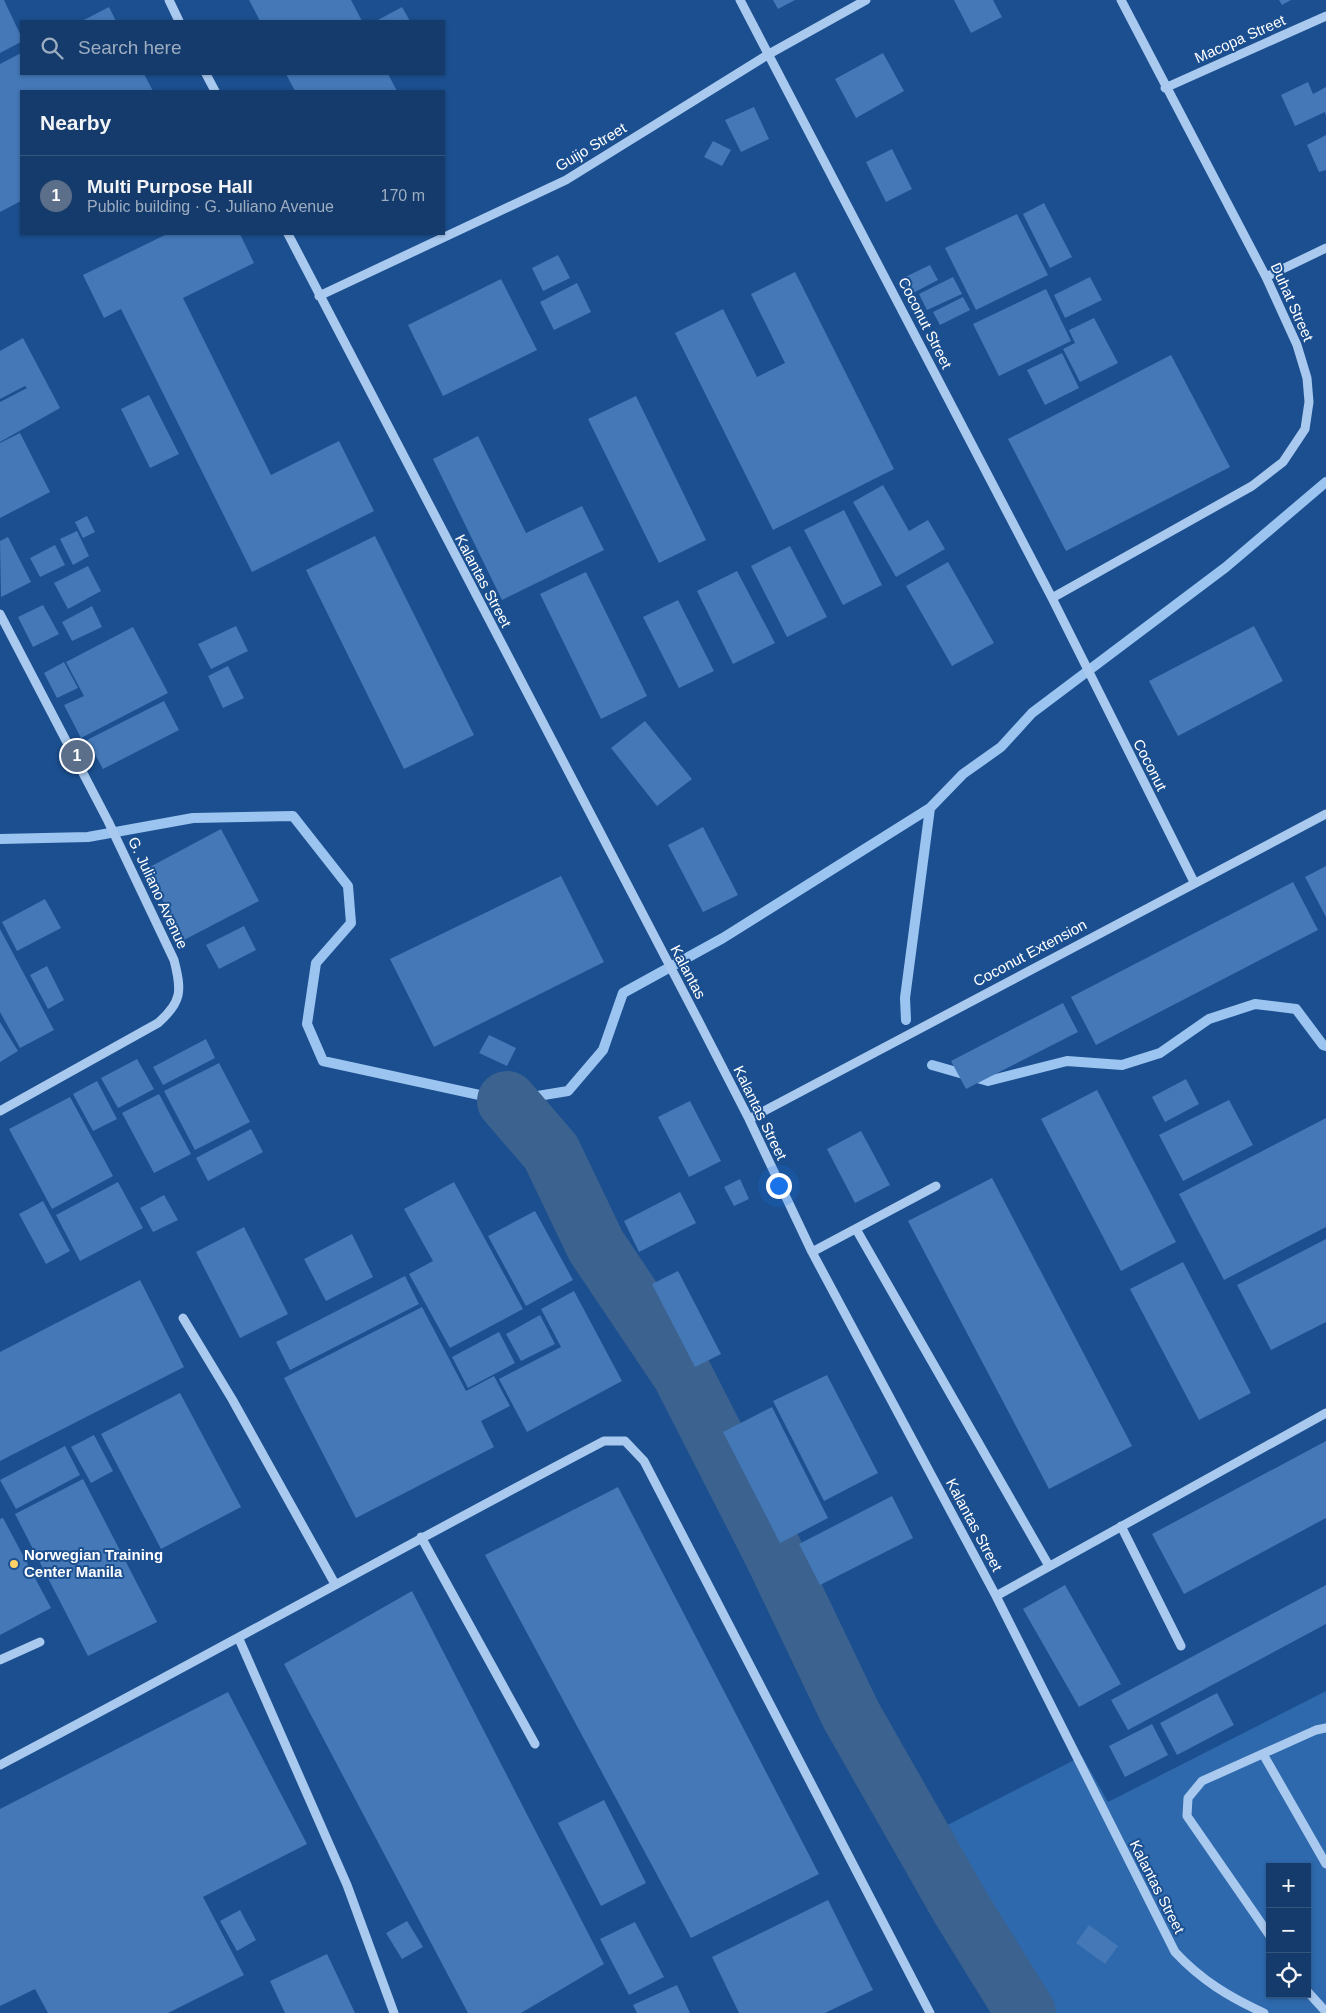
<!DOCTYPE html>
<meta charset="utf-8">
<style>
:root{--surface:#143b6b;--page:#214673;--text:#f1f3f6;--muted:#9dadc1;--line:#33557e;--accent:#8c9099}
body{margin:0;font-family:Arial,sans-serif;background:var(--page);color:var(--text)}
.controls{position:absolute;right:15px;bottom:15px;display:grid;overflow:hidden;border-radius:0px;box-shadow:0 1px 4px #0004}
.controls button{width:45px;height:45px;display:grid;place-items:center;padding:0;border:0;border-bottom:1px solid var(--line);background:var(--surface);color:var(--text);font:25px sans-serif}
.you{position:absolute;left:778px;top:1185px;width:18px;height:18px;margin:-12px;border:4px solid #fff;border-radius:50%;background:#1a73e8;box-shadow:0 0 0 8px #1a73e833}
.badge{display:grid;place-items:center;width:32px;height:32px;border-radius:50%;background:var(--accent);color:#fff;font-size:16px;font-weight:700}
.pin{position:absolute;translate:-50% -50%;border:2px solid #fff;box-shadow:0 1px 5px #0006}
.list{margin:0;padding:0;list-style:none}
h2{display:flex;justify-content:space-between;align-items:center;height:65px;margin:0;padding:0 20px;font-size:21px}
h2 small{font-size:16px;font-weight:400;color:var(--muted)}
.list li{display:grid;grid-template-columns:32px 1fr auto;gap:15px;align-items:center;box-sizing:border-box;height:80px;padding:0 20px;border-top:1px solid var(--line)}
.list b{display:block;font-size:19px;white-space:nowrap}
.list p{margin:0;font-size:16px;white-space:nowrap;color:var(--muted)}
.list em{font-size:16px;font-style:normal;color:var(--muted)}
.icon{flex:none;width:28px;height:28px;fill:none;stroke:currentColor;stroke-width:2;stroke-linecap:round;stroke-linejoin:round}
.map{position:relative;flex:none;width:1326px;height:2013px;overflow:hidden}
.search{position:absolute;background:var(--surface);box-shadow:0 1px 4px #0004;left:20px;top:20px;width:425px;height:55px;display:flex;align-items:center;gap:12px;box-sizing:border-box;padding:0 18px;border-radius:0px;color:var(--muted);font-size:19px}
.panel{position:absolute;background:var(--surface);box-shadow:0 1px 4px #0004;left:20px;top:90px;width:425px;height:145px;border-radius:0px}
.map>svg:first-child{display:block}
.green{fill:#2e69ad;fill-rule:evenodd}
.lines{fill:none;stroke-linecap:round;stroke-linejoin:round}
.stream{stroke:#9cc4f0;stroke-width:10}
.river{stroke:#3c6290;stroke-width:60}
.building{fill:#4478b7}
.minor{stroke:#a9c9ee;stroke-width:9}
.poi-dot{fill:#ffd166;stroke:#1b4f8f;stroke-width:2}
.labels{text-anchor:middle;stroke-width:4;stroke-linejoin:round;paint-order:stroke}
.street-label{font-size:15px;fill:#fff;stroke:#1b4f8f}
.poi-label{font-size:15px;font-weight:bold;fill:#fff;stroke:#1b4f8f;text-anchor:start}
</style>
<div class="map">
<svg width="1326" height="2013" viewBox="0 0 1326 2013">
<rect width="100%" height="100%" fill="#1b4f8f"/>
<path class="green" d="M1326,1691V2013H1029L928,1835L1082,1756L1108,1802ZM1270,1867H1307V1994H1270Z"/>
<g class="lines">
<path class="stream" d="M0,839L88,837L193,818L293,816L348,886L351,923L316,963L307,1024L323,1061L507,1101L568,1091L603,1050L623,993L723,938L930,808L963,774L1001,747L1032,713L1226,567L1326,482
M906,1020L905,998L930,808
M932,1065L988,1081L1067,1061L1122,1065L1160,1053L1209,1019L1255,1004L1296,1009L1323,1045L1326,1046"/>
<path class="river" d="M507,1101L551,1152L596,1246L682,1374L773,1552L851,1715L961,1908L1026,2013"/>
</g>
<path class="building" d="M0,0H4L21,36V42L0,53Z
M249,0H351L362,21H260Z
M773,0H795L778,9Z
M954,0H993L1002,17L971,33Z
M1279,0H1291L1282,5Z
M109,7L116,21H82Z
M402,7L410,21H376Z
M21,53V74H144L153,91H21V201L0,212V64Z
M883,53L904,91L856,118L835,79Z
M286,74H388L397,91H295Z
M1308,82L1313,94L1326,87V116L1325,112L1295,126L1281,95Z
M754,107L769,139L741,152L725,120Z
M1326,135V170L1319,172L1307,145Z
M713,141L731,150L722,166L704,157Z
M892,149L912,189L886,202L866,162Z
M1044,203L1072,257L1050,268L1023,214Z
M1017,214L1048,275L976,310L945,248Z
M167,234H240L254,263L183,298L271,475L339,441L374,511L252,572L121,309L104,318L83,275Z
M558,255L570,278L543,291L532,268Z
M930,265L938,280L911,294L903,278Z
M795,272L894,469L773,530L675,333L723,309L757,377L785,363L751,294Z
M953,277L962,294L927,310L919,294Z
M1090,277L1102,300L1065,318L1054,295Z
M501,279L537,350L443,396L408,325Z
M577,283L591,312L554,330L540,302Z
M1046,289L1071,341L999,376L973,324Z
M963,297L970,310L940,325L933,312Z
M1094,318L1118,363L1080,382L1063,349L1075,343L1069,330Z
M23,338L60,408L0,442V402L27,388L25,386L0,399V351Z
M1062,353L1079,388L1045,405L1027,370Z
M1171,355L1230,467L1066,551L1008,439Z
M149,395L179,454L150,468L121,409Z
M636,396L706,540L659,563L588,419Z
M20,433L50,492L0,518V443Z
M478,436L526,533L582,506L604,550L502,600L433,459Z
M883,485L909,531L928,520L945,549L896,577L853,502Z
M844,510L882,585L843,605L804,530Z
M87,516L95,532L83,538L75,522Z
M77,531L89,556L73,565L60,539Z
M375,536L474,735L404,769L306,570Z
M8,537L31,582L1,597L0,541Z
M55,545L65,565L40,577L30,558Z
M790,546L827,617L787,637L751,566Z
M948,562L994,643L952,666L906,586Z
M88,566L101,591L68,609L54,583Z
M737,571L775,643L733,664L697,591Z
M586,572L647,696L601,719L540,594Z
M678,600L714,671L679,688L643,617Z
M43,605L59,634L33,647L18,617Z
M92,606L102,627L72,641L62,622Z
M236,626L248,651L211,669L198,644Z
M1254,626L1283,681L1178,736L1149,681Z
M133,627L168,693L81,738L64,705L84,696L66,662Z
M64,662L78,688L57,698L44,673Z
M228,666L244,698L223,708L208,676Z
M164,701L179,730L103,769L87,740Z
M645,721L692,779L657,806L611,748Z
M703,827L738,895L703,912L668,845Z
M221,829L259,901L184,940L146,869Z
M1326,866V917L1305,877Z
M561,876L604,962L434,1047L390,959Z
M1293,882L1318,930L1096,1045L1071,997Z
M45,899L61,928L17,951L2,922Z
M244,926L256,950L219,969L206,945Z
M0,929L54,1030L20,1048L0,1012Z
M47,966L64,1000L48,1009L30,975Z
M1063,1003L1078,1032L966,1089L951,1061Z
M0,1022L18,1051L0,1062Z
M489,1035L516,1048L507,1066L479,1053Z
M206,1039L215,1058L163,1085L153,1067Z
M137,1059L154,1089L118,1108L101,1078Z
M219,1063L250,1122L195,1150L164,1091Z
M1186,1079L1199,1104L1165,1122L1152,1097Z
M97,1081L117,1119L93,1131L73,1094Z
M1097,1090L1176,1242L1121,1271L1041,1119Z
M159,1094L191,1154L154,1173L122,1113Z
M70,1097L113,1176L52,1209L9,1129Z
M1229,1100L1253,1145L1183,1181L1159,1135Z
M690,1101L721,1161L689,1177L658,1117Z
M1326,1118V1227L1224,1280L1179,1194Z
M251,1129L263,1152L208,1181L196,1158Z
M861,1131L890,1185L855,1203L827,1149Z
M992,1178L1132,1446L1049,1489L908,1221Z
M740,1179L749,1199L734,1206L724,1187Z
M118,1182L143,1228L80,1261L56,1215Z
M454,1182L523,1309L450,1348L409,1274L433,1261L404,1209Z
M680,1192L696,1223L639,1252L624,1221Z
M164,1195L178,1220L153,1232L140,1208Z
M43,1201L70,1251L46,1264L19,1214Z
M535,1211L573,1280L526,1306L488,1236Z
M244,1227L288,1314L240,1338L196,1252Z
M352,1234L373,1277L326,1301L304,1259Z
M1326,1239V1322L1271,1350L1237,1285Z
M1183,1262L1251,1393L1199,1420L1130,1289Z
M678,1271L721,1354L695,1367L652,1284Z
M405,1276L419,1304L290,1370L276,1342Z
M140,1280L184,1367L0,1461V1352Z
M574,1291L622,1381L527,1432L499,1379L561,1347L541,1309Z
M422,1307L466,1391L494,1376L510,1406L481,1421L494,1447L356,1518L284,1378Z
M540,1315L555,1344L521,1361L506,1334Z
M499,1332L515,1363L468,1388L452,1357Z
M827,1375L878,1473L824,1501L773,1401Z
M180,1393L241,1507L161,1549L101,1434Z
M772,1407L828,1518L780,1543L723,1432Z
M94,1435L113,1471L91,1483L71,1447Z
M1326,1441V1518L1184,1594L1152,1534Z
M65,1446L80,1475L16,1509L0,1480Z
M83,1479L157,1622L88,1656L15,1514Z
M618,1487L819,1874L691,1938L485,1555Z
M892,1496L913,1538L820,1585L799,1544Z
M3,1518L51,1608L0,1635V1519Z
M1065,1585L1121,1684L1079,1707L1023,1609Z
M1326,1585V1624L1128,1730L1111,1700Z
M412,1591L604,1964L521,2013H468L284,1664Z
M228,1692L307,1844L203,1897L244,1975L168,2013H48L35,1989L0,2006V1809Z
M1217,1693L1234,1725L1177,1755L1160,1723Z
M1152,1724L1168,1755L1125,1777L1109,1746Z
M604,1800L646,1883L601,1906L558,1823Z
M828,1900L873,1990L825,2013H739L712,1957Z
M240,1910L256,1940L237,1951L220,1921Z
M407,1921L423,1947L402,1959L386,1933Z
M635,1922L664,1977L629,1995L600,1939Z
M1089,1925L1118,1946L1105,1964L1076,1943Z
M327,1954L355,2013H285L270,1981Z
M677,1985L690,2013H637L633,2005Z"/>
<g class="lines">
<path class="minor" d="M169,0L179,21
M740,0L1052,598L1194,882
M206,74L215,91
M1165,88L1326,16
M288,234L696,1016L749,1119L812,1252L996,1596L1175,1952C1201,1980 1229,1997 1264,2013
M1266,277L1326,248
M319,296L566,180L769,54L866,0
M1052,598L1252,486L1283,462L1305,429L1309,402L1307,378L1297,345L1266,277L1121,0
M0,614L108,821L174,960C182,991 182,1002 158,1023L0,1111
M749,1119L1326,814
M856,1229L1049,1566
M812,1252L936,1186
M183,1318L232,1399L335,1584
M1121,1526L1181,1646
M421,1537L535,1744
M996,1596L1326,1413
M239,1639L347,1885L394,2013
M0,1660L40,1642
M1263,1754L1326,1864
M0,1765C202,1659 402,1547 604,1441H625L644,1461L930,2013
M1270,1936L1187,1816L1188,1798L1202,1781L1316,1730L1326,1728
M1307,1991L1326,2012"/>
</g>
<circle class="poi-dot" cx="14" cy="1564" r="5"/>
<g class="labels">
<g class="street-label">
<text transform="translate(1240 39) rotate(-24)" y="5">Macopa Street</text>
<text transform="translate(591 147) rotate(-31)" y="5">Guijo Street</text>
<text transform="translate(1292 302) rotate(66)" y="5">Duhat Street</text>
<text transform="translate(925 323) rotate(63)" y="5">Coconut Street</text>
<text transform="translate(483 581) rotate(62)" y="5">Kalantas Street</text>
<text transform="translate(1150 765) rotate(63)" y="5">Coconut</text>
<text transform="translate(158 893) rotate(65)" y="5">G. Juliano Avenue</text>
<text transform="translate(1030 953) rotate(-28)" y="5">Coconut Extension</text>
<text transform="translate(688 972) rotate(62)" y="5">Kalantas</text>
<text transform="translate(760 1113) rotate(64)" y="5">Kalantas Street</text>
<text transform="translate(974 1525) rotate(62)" y="5">Kalantas Street</text>
<text transform="translate(1157 1887) rotate(63)" y="5">Kalantas Street</text>
</g>
<g class="poi-label">
<text x="24" y="1560">Norwegian Training<tspan x="24" dy="17">Center Manila</tspan></text>
</g>
</g>
</svg>
<div class="controls">
<button>+</button>
<button>−</button>
<button><svg class="icon" aria-label="locate" viewBox="0 0 24 24"><circle cx="12" cy="12" r="6"/><path d="M12 2v4M12 18v4M2 12h4M18 12h4"/></svg></button>
</div>
<div class="you"></div>
<div class="pin badge" style="left:77px;top:756px;background:#5c6f8a">1</div>
<div class="search"><svg class="icon" aria-label="search" viewBox="0 0 24 24"><circle cx="10" cy="10" r="6"/><path d="M15 15l6 6"/></svg>Search here</div>
<section class="panel">
<h2>Nearby<small></small></h2>
<ul class="list">
<li><span class="badge" style="background:#5c6f8a">1</span><div><b>Multi Purpose Hall</b><p>Public building · G. Juliano Avenue</p></div><em>170 m</em></li>
</ul>
</section>
</div>
